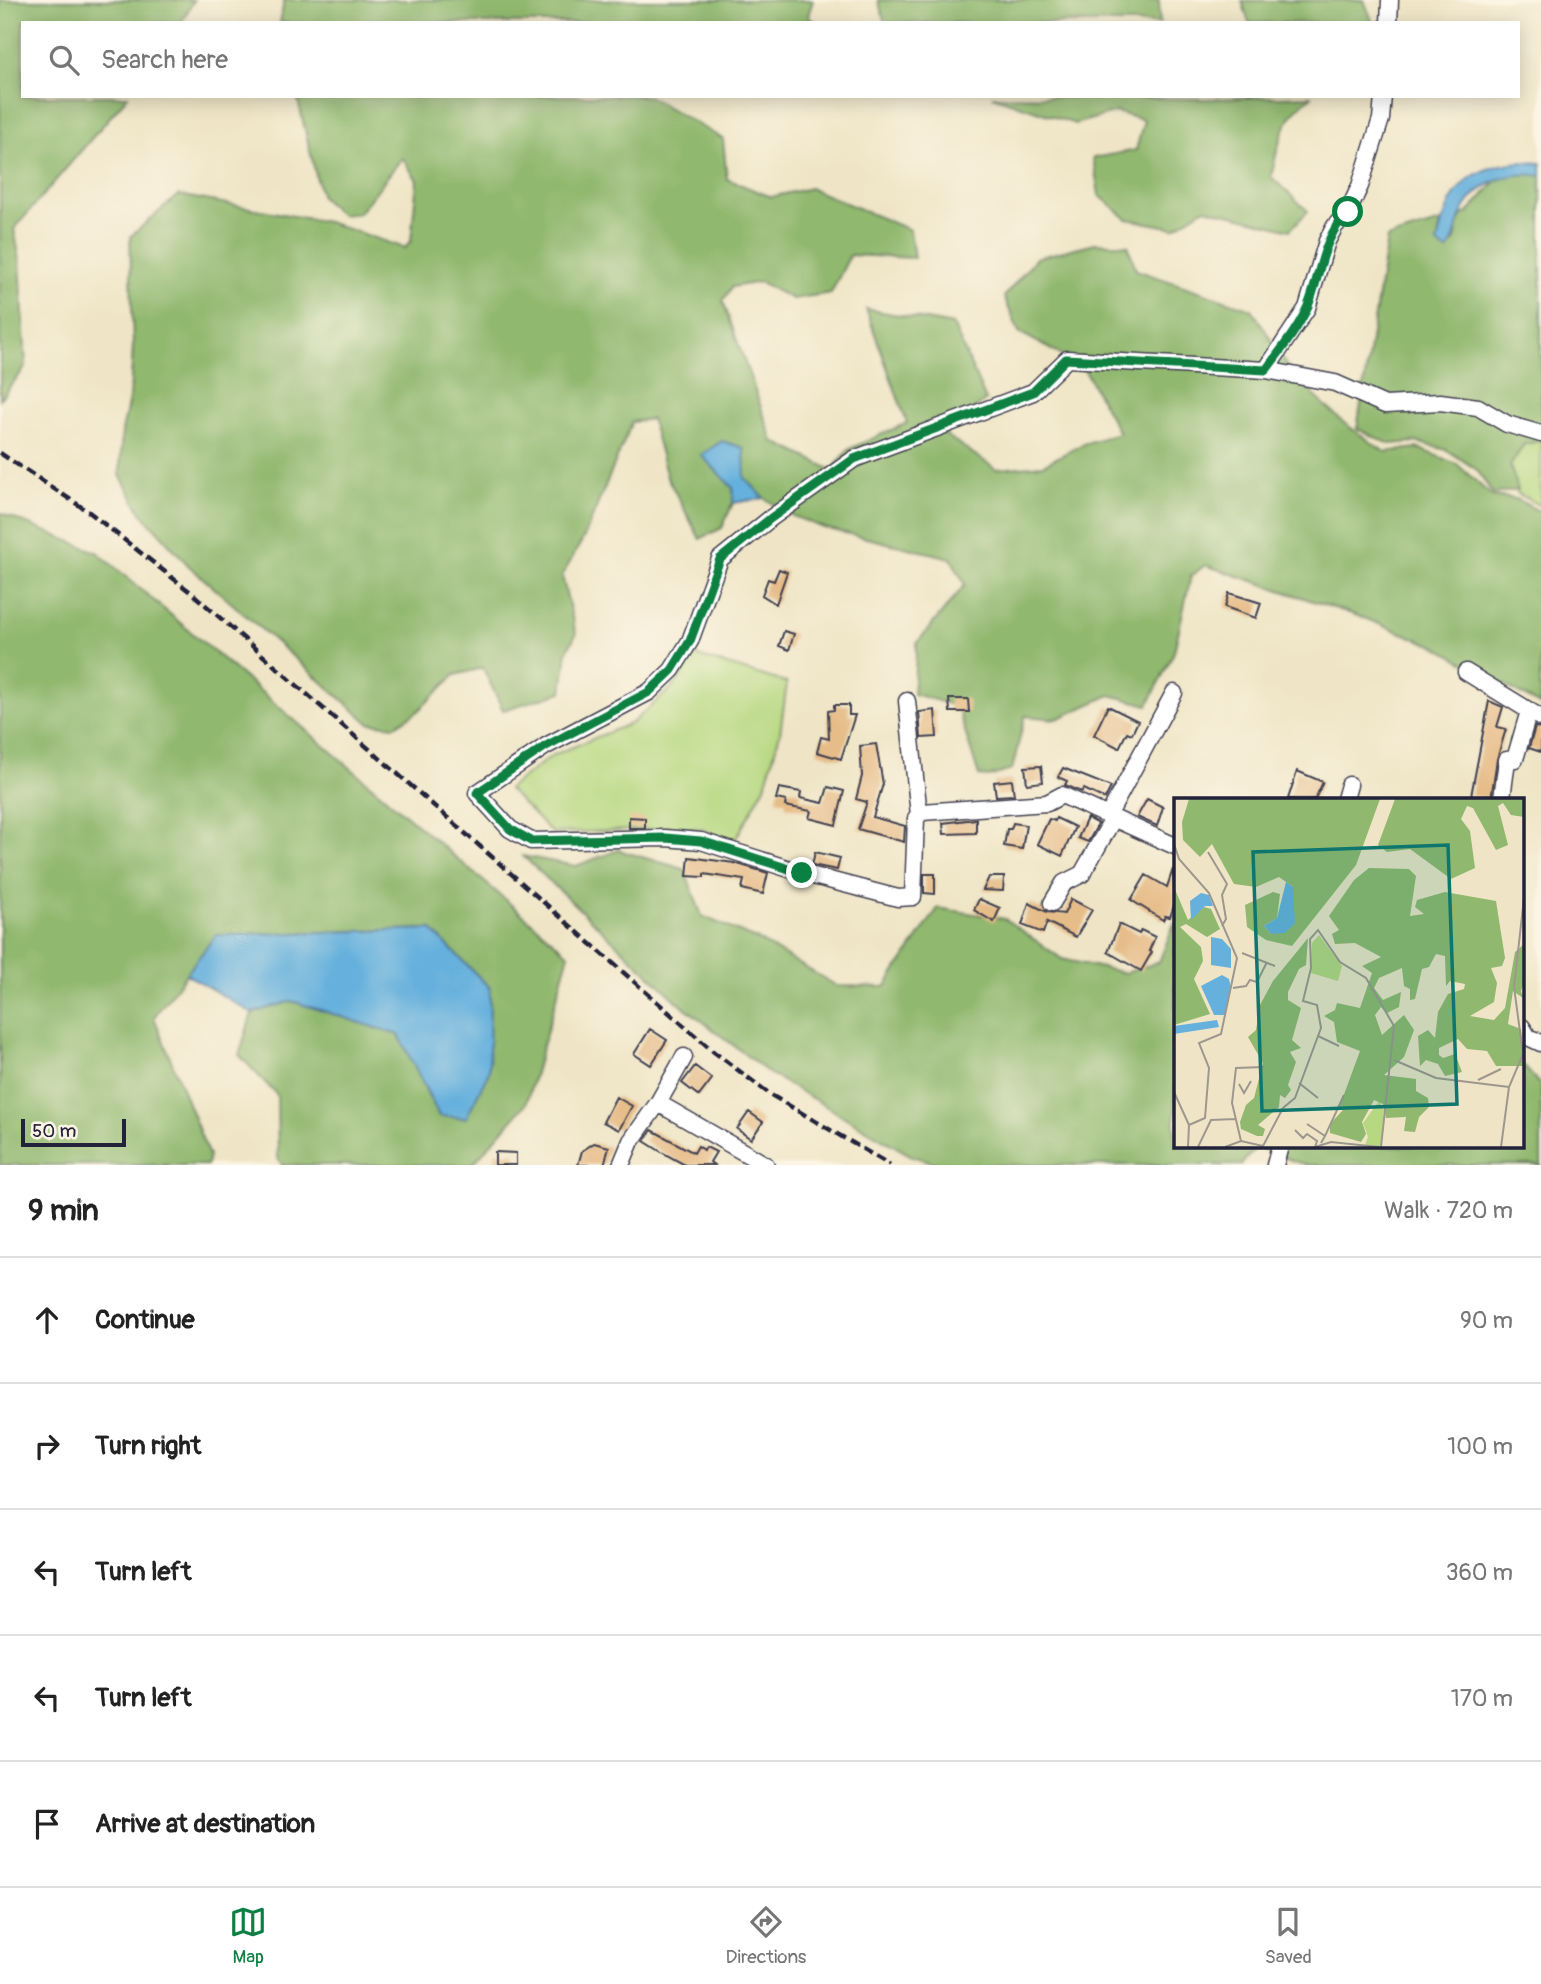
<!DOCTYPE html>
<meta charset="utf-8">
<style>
:root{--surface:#fff;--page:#f6f6f6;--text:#222;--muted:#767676;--line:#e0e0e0;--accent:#0b8043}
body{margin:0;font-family:Pangolin,sans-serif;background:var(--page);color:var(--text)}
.scale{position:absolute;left:21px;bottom:18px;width:105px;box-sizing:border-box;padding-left:7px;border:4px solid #22223b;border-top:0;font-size:19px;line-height:24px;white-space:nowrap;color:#22223b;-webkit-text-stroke:5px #fcf5e5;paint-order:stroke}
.stop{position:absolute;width:21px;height:21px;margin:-16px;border:5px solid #0b8043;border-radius:50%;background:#fff}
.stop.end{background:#0b8043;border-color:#fff;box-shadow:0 2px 7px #0008}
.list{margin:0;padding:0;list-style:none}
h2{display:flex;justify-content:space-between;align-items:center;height:91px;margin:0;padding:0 28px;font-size:30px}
h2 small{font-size:23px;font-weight:400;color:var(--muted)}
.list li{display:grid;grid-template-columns:46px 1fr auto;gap:21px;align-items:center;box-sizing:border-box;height:126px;padding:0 28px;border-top:2px solid var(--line)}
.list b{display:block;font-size:26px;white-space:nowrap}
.list em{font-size:23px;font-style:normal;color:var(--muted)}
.icon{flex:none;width:38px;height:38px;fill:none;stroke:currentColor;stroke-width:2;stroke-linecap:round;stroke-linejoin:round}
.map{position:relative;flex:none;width:1541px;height:1165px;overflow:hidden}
.search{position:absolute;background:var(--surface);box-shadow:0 4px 18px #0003;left:21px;right:21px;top:21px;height:77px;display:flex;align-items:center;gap:18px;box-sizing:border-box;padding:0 24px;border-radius:0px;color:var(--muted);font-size:26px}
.sheet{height:721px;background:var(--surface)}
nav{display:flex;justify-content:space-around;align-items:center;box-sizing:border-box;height:98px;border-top:2px solid var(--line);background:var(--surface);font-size:19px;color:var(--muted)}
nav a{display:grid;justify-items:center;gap:4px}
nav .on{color:var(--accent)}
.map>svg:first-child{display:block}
.green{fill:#b6d880;stroke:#6c7d5e;stroke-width:2}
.forest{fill:#90b86e;stroke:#596d54;stroke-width:2}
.water{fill:#65b0dd;stroke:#44698c;stroke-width:2}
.building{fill:#e6bc88}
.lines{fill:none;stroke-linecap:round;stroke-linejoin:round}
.minor-casing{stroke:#413f50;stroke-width:19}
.minor{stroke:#fff;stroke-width:16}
.rail{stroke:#22223b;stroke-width:4.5;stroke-dasharray:10 5;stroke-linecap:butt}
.route{stroke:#0b8043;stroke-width:9}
.inset-road{fill:none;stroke:#9d978e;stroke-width:2}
.view{fill:#0f766e;fill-opacity:0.15;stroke:#0f766e;stroke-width:3.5}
.inset-edge{fill:none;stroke:#22223b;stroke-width:3.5}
</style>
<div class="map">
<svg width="1541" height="1165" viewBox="0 0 1541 1165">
<rect width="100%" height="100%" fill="#fcf5e5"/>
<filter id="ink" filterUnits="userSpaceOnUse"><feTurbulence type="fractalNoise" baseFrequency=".0143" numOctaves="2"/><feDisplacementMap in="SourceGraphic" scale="14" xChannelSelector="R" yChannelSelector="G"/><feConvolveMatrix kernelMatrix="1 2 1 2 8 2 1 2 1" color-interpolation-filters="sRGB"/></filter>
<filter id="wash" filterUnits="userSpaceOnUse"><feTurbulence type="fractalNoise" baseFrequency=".00686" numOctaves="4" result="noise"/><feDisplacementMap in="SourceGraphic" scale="28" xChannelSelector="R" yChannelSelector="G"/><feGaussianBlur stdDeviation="1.57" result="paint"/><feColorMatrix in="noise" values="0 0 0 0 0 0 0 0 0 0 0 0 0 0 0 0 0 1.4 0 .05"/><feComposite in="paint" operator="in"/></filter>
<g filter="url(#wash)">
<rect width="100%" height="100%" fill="#efe5c6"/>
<path class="green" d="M1541,441V506L1518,494L1510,466L1524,444Z
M694,655L787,683L780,733L765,786L734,842L699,828L552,833L508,789L553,755L632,723L675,685Z"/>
<path class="forest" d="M0,0H194L181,23H23V96H128L14,229L20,260L26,367L0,399Z
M284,0H813L808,16L815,23H280Z
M878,0H1159L1160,23H885Z
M1364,0L1373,23H1249L1242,1Z
M297,96H648L723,139L727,179L771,197L810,188L910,230L914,258L850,255L831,293L792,299L760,282L732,287L723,301L773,441L832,470L849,449L907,423L866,309L953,325L986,400L944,434L996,469L1043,465L1083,444L1119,433L1083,367L1019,332L1004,297L1036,258L1095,243L1128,245L1136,270L1252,309L1288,367L1315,396L1344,423L1385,452L1417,448L1457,464L1492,496L1516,499L1541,512L1540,705L1435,646L1364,618L1205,565L1191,576L1174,652L1148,705L1110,695L1057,719L1025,716L1012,770L988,777L979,776L957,706L913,694L917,643L965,585L951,558L824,528L793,516L764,498L745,478L701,455L733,488V503L722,528L700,539L667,477L651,419L632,422L584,537L562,576L576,634L567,651L562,692L503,710L483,668L455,675L417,712L395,726L369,723L189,566L142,514L120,475L122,431L130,395L133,346L130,237L178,195L327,222L405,248L411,241L417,180L402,158L359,213L341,215L321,197Z
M992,96L1206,99L1313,96C1283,113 1278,145 1271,177L1308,211L1290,230L1205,208L1174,228L1127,219L1099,195L1093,158L1136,150L1144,120L1116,112L1075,124Z
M1541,168V441L1524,444L1510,466L1518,490L1493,494L1477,470L1447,450L1415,442L1390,444L1357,429L1387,238L1441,222L1437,243H1454L1461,215L1468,213L1503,173Z
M0,513L97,552L569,954L526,1104L472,1165H282L278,1158L277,1095L239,1055L252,1013L292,1001L399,1035L439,1116L490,988L431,929L216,935L154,1017L209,1156L207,1165H0Z
M618,850L684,869L702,916L758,940L837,986L885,987L938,908L1005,919L1062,959L1125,973L1159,962L1175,921V1146H1522V1064L1541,1086V1165H1305L1256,1147L1241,1165H943L912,1156L770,1074L678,1002L523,856L576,866Z"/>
<path class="water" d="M1521,162L1541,163V176C1508,170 1473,185 1460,217C1455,230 1456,240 1447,251L1437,244C1448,190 1466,167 1521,162Z
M722,441L744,448L745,478L764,498L733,503V488L701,455Z
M431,929L490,988L489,1072L466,1118L439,1116L399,1035L292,1001L252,1013L186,974L216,935Z"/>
<g id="blocks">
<path class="building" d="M779,569L787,572L776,604L762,595L768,579L774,581Z
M1229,593L1261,603L1256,618L1225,607Z
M784,631L794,634L789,650L779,646Z
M949,699H968L969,712H950Z
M1489,701L1503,707L1497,727L1506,729L1497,759L1491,799L1471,796Z
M834,705H849V715H855L841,759L817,752L821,737L829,739L828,711L834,710Z
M1108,706L1138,721L1132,734L1127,732L1119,748L1094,735Z
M935,710L937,737L921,738L919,712Z
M1535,727L1541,728V752L1529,748Z
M876,744L883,784L873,817L905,826L904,842L858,829L867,802L856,799L862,776L860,746Z
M1041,766L1043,782L1027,784L1025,767Z
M1063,768L1111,787L1105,799L1084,789L1082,792L1065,785L1067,781L1058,777Z
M1297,771L1323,782L1315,799H1288Z
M1012,780L1014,795L996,796L994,782Z
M828,787L844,791L836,825L809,818L811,811L785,806L786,801L776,799L779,788L801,792L800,798L823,803Z
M1147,799L1163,807L1157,826L1137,817Z
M629,817L645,818V828H629Z
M1056,818L1075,827L1062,856L1037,844L1049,819L1055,821Z
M1087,818L1098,824L1088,842L1078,838Z
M976,819V833L944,834L943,823Z
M1013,823L1026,825L1022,849L1004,846L1007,829H1011Z
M815,852L840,858L837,870L812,865Z
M689,857L734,863L768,873L763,894L742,889L744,880L704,874V877L687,876Z
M1173,869L1175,902L1170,917L1165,916L1163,920L1131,900L1146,875L1167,887Z
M924,874H935V894L924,893Z
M989,877H1004L1003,891L983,890Z
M979,899L1000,908L994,922L974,910Z
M1071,899L1092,910L1076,937L1047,922L1043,933L1022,925L1029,903L1047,912L1064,914Z
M1119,924L1139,934L1141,930L1155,937L1149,951L1152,952L1141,971L1108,952Z
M650,1029L667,1040L651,1065L634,1054Z
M695,1066L712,1079L699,1096L682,1083Z
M616,1097L632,1106L619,1130L603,1122Z
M749,1112L763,1122L751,1139L737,1129Z
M652,1130L694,1153L698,1146L704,1150L706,1147L716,1152L710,1162L714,1165H685L663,1153L644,1141Z
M594,1143L609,1147L604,1165H578L582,1151Z
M495,1152L516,1153V1165H495Z"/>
</g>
</g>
<g filter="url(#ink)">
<use href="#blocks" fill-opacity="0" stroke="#413f50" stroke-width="2"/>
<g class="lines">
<g class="minor-casing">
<path id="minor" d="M1389,23L1390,0
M1266,370L1307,308L1327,241L1335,226L1348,212L1360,186L1381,119L1383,96
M1466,672L1541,718
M907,701L919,815
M1502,798L1507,760L1515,759L1529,711
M1345,799L1349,785
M1108,816L1174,693
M1175,846L1062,795L1047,803L922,812L916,818L913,897L898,898L802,873L701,841L665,838L531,841L510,829L477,793L546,746L649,692L672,670L690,641L720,559L771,518L854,459L1033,392L1067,359L1266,370L1335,383L1385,405L1440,402L1478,407L1507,424L1541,434
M1052,903L1064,883L1082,874L1113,819
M1522,1027L1528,1037L1541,1043
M658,1103L766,1165
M621,1165L631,1141L658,1103L684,1057
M1275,1165L1280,1146"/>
</g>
<use href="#minor" class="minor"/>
<path class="rail" d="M0,453L89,512L193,594L714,1052L771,1095L890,1165"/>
</g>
</g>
<g class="lines" filter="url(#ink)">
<path class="route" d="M802,873L701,841L665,838L531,841L510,829L477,793L546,746L649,692L672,670L690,641L720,559L771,518L854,459L1033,392L1066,359L1266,370C1281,350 1298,329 1308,306C1321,273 1322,238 1348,212"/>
</g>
<g transform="translate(1174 798)">
<rect width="350" height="350" fill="#efe5c6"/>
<path d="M145,137L168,168L164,183L137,175L138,145ZM205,303L210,311L207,349L191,347L194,339L189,325Z" fill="#b6d880"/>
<path d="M15,1H206L182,67L118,148L92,142L73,129L71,107L99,94L106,96L103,120L90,128L97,136L119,89L105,79L82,89L60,86L38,46L26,59L9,42L8,24ZM221,1H350V19L337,17L329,5L324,8L334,47L322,52L299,10L293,8L287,21L296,33L301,70L277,81L236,51L213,54L204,47ZM195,70L235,71L242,78L236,118L250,116L241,109L243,102L271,94L322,103L331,160L328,168L317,170L323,185L320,204L296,218L320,222L331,210L341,154L350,146V128V184L347,193L349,200L339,193L334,226L347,231L350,268H322L313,253L293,251L284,241L265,250V257L269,260L281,256L288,274L271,278L264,266L252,262L246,268L244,238L254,232L261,240L264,214L274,196L290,191L291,186L276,183L272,188L271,158L262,156L255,169L248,171L241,201L236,202V191L230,188L228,170L205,180L200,190L209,202L227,194L225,209L213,215L207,209L201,217L208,237L230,217L240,232L230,259L210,277L242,281V293L254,300L255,309L245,319L241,334L230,333L232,319L212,320L209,306L200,302L188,324L192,336L187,344L156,335V326L169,312L165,310L186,253L163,244L160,224L150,218L161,212L163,205L186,210L198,175L188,168L207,159L181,145L161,146L158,136L165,132L155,118L180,82ZM0,89L14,122L30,109L37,111L46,131L33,139L12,126L6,129L27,149L29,163L20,181L36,216L0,227ZM134,140L132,167L125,171L114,194V202L127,210L118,242L127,250L116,254L122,264L114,287L117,292L111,300L106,297L105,309L84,327L91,331L89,338H83L67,331L66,324L72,307L80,300L89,265L74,239L82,232L86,207L99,183Z" fill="#90b86e"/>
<path d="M112,84L119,89L121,125L111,135L97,136L90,128L103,120ZM27,95L35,97L39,108H31L17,122L16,103ZM37,139L48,141L57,151V170L37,167ZM48,177L55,181L57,190L51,217H40L27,188ZM43,222L45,229L0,236V228Z" fill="#65b0dd"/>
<path class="inset-road" d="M0,46L5,61L35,95L63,160L47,236L25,245L35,270L31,320L15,327M34,54L53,86L48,97L52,121L48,128M68,155L101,168M59,190L72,188L76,182L83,184L93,164M144,238L165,248M220,262L262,280L335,289M304,282L327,271M125,285L144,300M65,286L70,295L77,283M0,294L15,327L14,349M133,326L151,338L147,345M121,332L129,340L133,336L143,343L141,349M151,338L170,297M67,343L58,305L62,270L90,269M89,348L109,310L121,300L147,230L143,207L129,203L137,170L136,141L144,132L166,164L192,180L220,228L207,349M24,349L37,322L61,321M51,349L67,343L89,348M141,349L157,344L205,349M327,349L335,289L349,256L340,189L350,100"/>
<path class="view" d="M274,47L283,306L88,313L79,54Z"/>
<rect width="350" height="350" class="inset-edge"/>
</g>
</svg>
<div class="scale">50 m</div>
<div class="stop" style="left:1348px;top:212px"></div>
<div class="stop end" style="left:802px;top:873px"></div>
<div class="search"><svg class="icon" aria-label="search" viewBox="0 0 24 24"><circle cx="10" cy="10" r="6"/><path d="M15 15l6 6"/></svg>Search here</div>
</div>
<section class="sheet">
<h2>9 min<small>Walk · 720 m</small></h2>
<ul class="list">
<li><svg class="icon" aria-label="ahead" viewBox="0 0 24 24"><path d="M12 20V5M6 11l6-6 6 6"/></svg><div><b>Continue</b></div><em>90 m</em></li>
<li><svg class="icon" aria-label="right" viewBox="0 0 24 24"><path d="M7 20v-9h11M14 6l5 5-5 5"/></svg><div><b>Turn right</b></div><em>100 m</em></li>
<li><svg class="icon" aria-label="left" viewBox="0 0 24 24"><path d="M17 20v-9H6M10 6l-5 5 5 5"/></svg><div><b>Turn left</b></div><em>360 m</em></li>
<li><svg class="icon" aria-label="left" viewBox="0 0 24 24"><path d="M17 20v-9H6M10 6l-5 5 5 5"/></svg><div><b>Turn left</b></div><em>170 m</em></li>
<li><svg class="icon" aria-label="arrive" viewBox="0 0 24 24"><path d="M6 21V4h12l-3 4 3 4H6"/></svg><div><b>Arrive at destination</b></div></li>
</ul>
</section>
<nav>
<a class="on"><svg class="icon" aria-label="map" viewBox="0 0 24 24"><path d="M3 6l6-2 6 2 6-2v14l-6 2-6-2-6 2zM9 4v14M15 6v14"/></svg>Map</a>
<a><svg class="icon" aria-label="directions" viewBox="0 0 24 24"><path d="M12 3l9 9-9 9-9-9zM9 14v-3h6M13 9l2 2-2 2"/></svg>Directions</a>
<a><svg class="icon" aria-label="saved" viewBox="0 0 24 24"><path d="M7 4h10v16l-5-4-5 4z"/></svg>Saved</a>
</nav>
